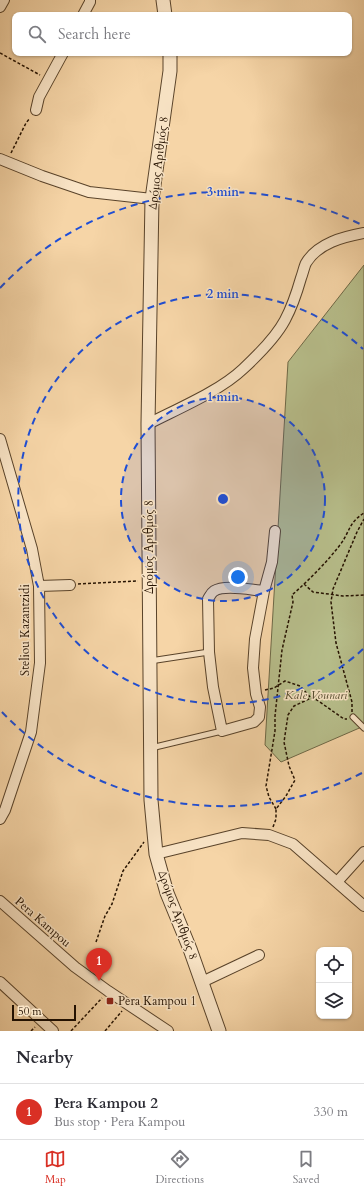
<!DOCTYPE html>
<meta charset="utf-8">
<style>
:root{--surface:#fff;--page:#f2f2f3;--text:#2b2b33;--muted:#7c7c81;--line:#e1e1e2;--accent:#d93025}
body{margin:0;font-family:Cardo,serif;background:var(--page);color:var(--text)}
.controls{position:absolute;right:12px;bottom:12px;display:grid;overflow:hidden;border-radius:8px;box-shadow:0 1px 3px #0004}
.controls button{width:36px;height:36px;display:grid;place-items:center;padding:0;border:0;border-bottom:1px solid var(--line);background:var(--surface);color:var(--text);font:20px sans-serif}
.scale{position:absolute;left:12px;bottom:10px;width:64px;box-sizing:border-box;padding-left:4px;border:2px solid #251201;border-top:0;font-size:11px;line-height:14px;white-space:nowrap;color:#251201;-webkit-text-stroke:3px #f9e4c6;paint-order:stroke}
.you{position:absolute;left:238px;top:577px;width:14px;height:14px;margin:-10px;border:3px solid #fff;border-radius:50%;background:#1a73e8;box-shadow:0 0 0 6px #1a73e833}
.badge{display:grid;place-items:center;width:26px;height:26px;border-radius:50%;background:var(--accent);color:#fff;font-size:13px;font-weight:700}
.pin{position:absolute;translate:-50% -33px;filter:drop-shadow(0 1px 2px #0008)}
.pin::after{content:'';position:absolute;top:21px;width:14px;height:12px;background:inherit;clip-path:polygon(0 0,100% 0,50% 100%)}
.list{margin:0;padding:0;list-style:none}
h2{display:flex;justify-content:space-between;align-items:center;height:52px;margin:0;padding:0 16px;font-size:17px}
h2 small{font-size:13px;font-weight:400;color:var(--muted)}
.list li{display:grid;grid-template-columns:26px 1fr auto;gap:12px;align-items:center;box-sizing:border-box;height:56px;padding:0 16px;border-top:1px solid var(--line)}
.list b{display:block;font-size:15px;white-space:nowrap}
.list p{margin:0;font-size:13px;white-space:nowrap;color:var(--muted)}
.list em{font-size:13px;font-style:normal;color:var(--muted)}
.icon{flex:none;width:22px;height:22px;fill:none;stroke:currentColor;stroke-width:2;stroke-linecap:round;stroke-linejoin:round}
.map{position:relative;flex:none;width:364px;height:1031px;overflow:hidden}
.search{position:absolute;background:var(--surface);box-shadow:0 1px 3px #0004;left:12px;right:12px;top:12px;height:44px;display:flex;align-items:center;gap:10px;box-sizing:border-box;padding:0 14px;border-radius:8px;color:var(--muted);font-size:15px}
.sheet{height:108px;background:var(--surface)}
nav{display:flex;justify-content:space-around;align-items:center;box-sizing:border-box;height:56px;border-top:1px solid var(--line);background:var(--surface);font-size:11px;color:var(--muted)}
nav a{display:grid;justify-items:center;gap:2px}
nav .on{color:var(--accent)}
.map>svg:first-child{display:block}
.green{fill:#b7be8b;stroke:#6e6846}
.lines{fill:none;stroke-linecap:round;stroke-linejoin:round}
.service-casing{stroke:#59432a;stroke-width:7}
.minor-casing{stroke:#59432a;stroke-width:12}
.tertiary-casing{stroke:#59432a;stroke-width:15}
.path{stroke:#251201;stroke-width:1.5;stroke-dasharray:3 2;stroke-linecap:butt}
.service{stroke:#f9e4c6;stroke-width:5}
.minor{stroke:#f9e4c6;stroke-width:10}
.tertiary{stroke:#f9e4c6;stroke-width:13}
.ring{fill:none;stroke:#1d4ed8;stroke-width:2;stroke-dasharray:7 5}
.poi-dot{fill:#8f2418;stroke:#f9e4c6;stroke-width:1.5}
.labels{text-anchor:middle;stroke-width:3;stroke-linejoin:round;paint-order:stroke}
.street-label{font-size:12px;fill:#251201;stroke:#f9e4c6}
.park-label{font-size:12px;font-style:italic;fill:#584e31;stroke:#f9e4c6}
.poi-label{font-size:12px;fill:#251201;stroke:#f9e4c6;text-anchor:start}
.centre{fill:#1d4ed8;stroke:#f9e4c6;stroke-width:2}
.ring-label{font-size:12px;text-anchor:middle;font-weight:bold;fill:#1d4ed8;stroke:#f9e4c6;stroke-width:3;stroke-linejoin:round;paint-order:stroke}
</style>
<div class="map">
<svg width="364" height="1031" viewBox="0 0 364 1031">
<rect width="100%" height="100%" fill="#f6d5a7"/>
<filter id="stains"><feTurbulence type="fractalNoise" baseFrequency=".005" numOctaves="4"/><feColorMatrix values="0 0 0 0 .2 0 0 0 0 .09 0 0 0 0 .02 0 0 0 .5 -.17"/></filter>
<radialGradient id="worn" r=".72"><stop offset=".6" stop-color="#630" stop-opacity="0"/><stop offset="1" stop-color="#630" stop-opacity=".3"/></radialGradient>
<path class="green" d="M364,265V726L281,762L265,745L288,362Z"/>
<g class="lines">
<g class="service-casing">
<path id="service" d="M150,661L209,652
M353,717L364,728
M151,748L222,731"/>
</g>
<g class="minor-casing">
<path id="minor" d="M0,7L4,0
M83,15L90,2V0
M36,110L39,97L63,53
M0,159L42,176L89,192L152,199
M148,424C177,409 220,391 243,369C257,356 276,337 285,320C292,307 297,292 301,278C303,273 304,267 306,263C318,243 343,237 364,233
M0,439L32,549L39,586L40,663L31,732L5,810L0,819
M39,586L70,585
M264,591C251,590 225,584 214,591C211,593 210,596 208,599L209,652L213,687L222,731L254,722L259,717L260,707L256,694L253,668L255,639L264,591L272,562L275,531
M156,854L242,833L269,835L293,844L364,906
M337,882L364,852
M0,901L75,967L108,991L168,1031
M0,982L53,1031
M202,982L259,955"/>
</g>
<g class="tertiary-casing">
<path id="tertiary" d="M163,0L165,15
M170,53V71L152,199L148,424L151,800L156,854L167,893L190,949L219,1031"/>
</g>
<path class="path" d="M0,53L40,75
M11,153L26,123L30,118
M78,584L138,581
M304,584L313,592L343,596L364,595
M265,690L274,688L285,681L300,686L311,698
M352,712V702L336,643L331,602L333,589L357,532L364,519
M276,809L269,797L266,786L275,731V716L282,650L293,602L292,595C309,580 326,563 340,545C350,532 348,523 364,513
M273,827L276,819V809L286,796L295,780L289,766L284,742L288,715L294,706L311,698L317,700L344,719H347
M96,942L105,916L112,904L123,871L144,842
M31,1031L35,1027
M71,1031L102,998
M105,1031L122,1011"/>
<use href="#service" class="service"/>
<use href="#minor" class="minor"/>
<use href="#tertiary" class="tertiary"/>
</g>
<circle cx="223" cy="499" r="102" fill="#1d4ed8" fill-opacity=".12"/>
<g class="ring">
<circle cx="223" cy="499" r="102"/>
<path d="M363 649A205 205 0 1 1 363 349"/>
<path d="M362 773A307 307 0 0 1 0 710M0 288A307 307 0 0 1 362 225"/>
</g>
<rect class="poi-dot" x="106" y="997" width="8" height="8" rx="2"/>
<g class="labels">
<g class="street-label">
<text transform="translate(158 163) rotate(-83)" y="4">Δρόμος Αριθμός 8</text>
<text transform="translate(149 547) rotate(-90)" y="4">Δρόμος Αριθμός 8</text>
<text transform="translate(25 630) rotate(-90)" y="4">Steliou Kazantzidi</text>
<text transform="translate(178 915) rotate(70)" y="4">Δρόμος Αριθμός 8</text>
<text transform="translate(43 922) rotate(41)" y="4">Pera Kampou</text>
</g>
<g class="park-label">
<text x="316" y="699">Kale Vounari</text>
</g>
<g class="poi-label">
<text x="118" y="1005">Pera Kampou 1</text>
</g>
</g>
<circle cx="223" cy="499" r="6" class="centre"/>
<g class="ring-label">
<text x="223" y="196">3 min</text>
<text x="223" y="298">2 min</text>
<text x="223" y="401">1 min</text>
</g>
<rect width="100%" height="100%" filter="url(#stains)"/>
<rect width="100%" height="100%" fill="url(#worn)"/>
</svg>
<div class="controls">
<button><svg class="icon" aria-label="locate" viewBox="0 0 24 24"><circle cx="12" cy="12" r="6"/><path d="M12 2v4M12 18v4M2 12h4M18 12h4"/></svg></button>
<button><svg class="icon" aria-label="layers" viewBox="0 0 24 24"><path d="M12 4l9 5-9 5-9-5zM3 14l9 5 9-5"/></svg></button>
</div>
<div class="scale">50 m</div>
<div class="you"></div>
<div class="pin badge" style="left:99px;top:981px">1</div>
<div class="search"><svg class="icon" aria-label="search" viewBox="0 0 24 24"><circle cx="10" cy="10" r="6"/><path d="M15 15l6 6"/></svg>Search here</div>
</div>
<section class="sheet">
<h2>Nearby<small></small></h2>
<ul class="list">
<li><span class="badge">1</span><div><b>Pera Kampou 2</b><p>Bus stop · Pera Kampou</p></div><em>330 m</em></li>
</ul>
</section>
<nav>
<a class="on"><svg class="icon" aria-label="map" viewBox="0 0 24 24"><path d="M3 6l6-2 6 2 6-2v14l-6 2-6-2-6 2zM9 4v14M15 6v14"/></svg>Map</a>
<a><svg class="icon" aria-label="directions" viewBox="0 0 24 24"><path d="M12 3l9 9-9 9-9-9zM9 14v-3h6M13 9l2 2-2 2"/></svg>Directions</a>
<a><svg class="icon" aria-label="saved" viewBox="0 0 24 24"><path d="M7 4h10v16l-5-4-5 4z"/></svg>Saved</a>
</nav>
